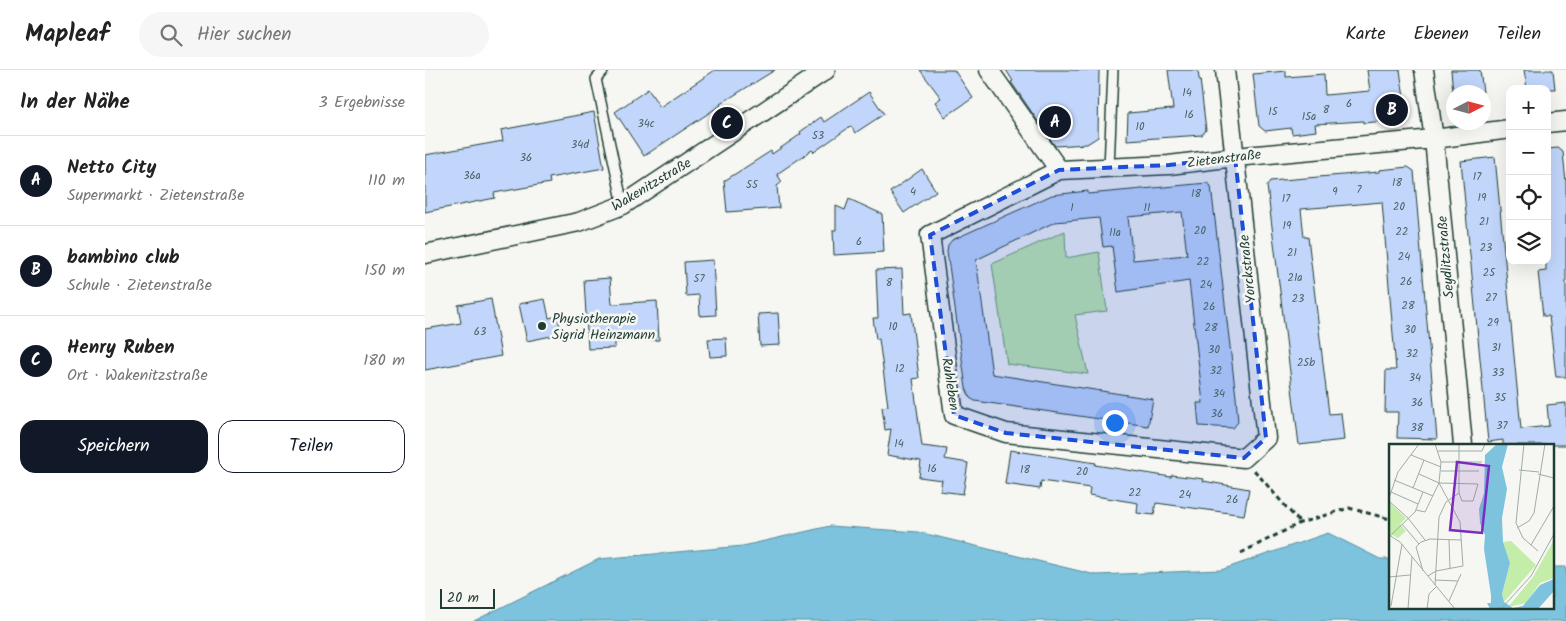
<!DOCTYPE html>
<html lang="de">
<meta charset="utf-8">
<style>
:root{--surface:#fff;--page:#f6f6f6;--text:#222;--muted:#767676;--line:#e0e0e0;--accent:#111827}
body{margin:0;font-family:Kalam,sans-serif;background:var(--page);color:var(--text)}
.controls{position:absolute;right:15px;top:15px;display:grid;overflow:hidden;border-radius:10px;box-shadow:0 5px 20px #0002}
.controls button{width:45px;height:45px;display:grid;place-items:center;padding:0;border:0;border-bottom:1px solid var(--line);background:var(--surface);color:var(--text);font:25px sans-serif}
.compass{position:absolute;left:1021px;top:15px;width:45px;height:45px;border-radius:50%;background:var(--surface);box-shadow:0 5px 20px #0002;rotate:84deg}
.scale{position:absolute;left:15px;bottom:12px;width:55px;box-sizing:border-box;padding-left:5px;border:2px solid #1f3d34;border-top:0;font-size:14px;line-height:18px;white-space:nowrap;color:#1f3d34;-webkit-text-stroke:4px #f6f6f2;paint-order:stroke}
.you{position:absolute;left:689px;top:352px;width:18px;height:18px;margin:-12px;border:4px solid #fff;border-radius:50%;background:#1a73e8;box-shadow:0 0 0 8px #1a73e833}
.badge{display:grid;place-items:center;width:32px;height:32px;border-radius:50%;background:var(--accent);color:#fff;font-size:16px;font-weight:700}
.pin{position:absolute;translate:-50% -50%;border:2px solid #fff;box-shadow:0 1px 5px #0006}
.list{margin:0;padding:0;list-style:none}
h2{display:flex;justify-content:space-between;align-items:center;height:65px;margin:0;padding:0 20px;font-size:21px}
h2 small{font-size:16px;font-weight:400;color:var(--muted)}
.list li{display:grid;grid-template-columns:32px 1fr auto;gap:15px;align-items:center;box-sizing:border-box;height:90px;padding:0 20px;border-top:1px solid var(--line)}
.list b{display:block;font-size:19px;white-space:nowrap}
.list p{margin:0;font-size:16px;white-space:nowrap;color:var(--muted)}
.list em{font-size:16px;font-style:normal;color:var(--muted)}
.actions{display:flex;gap:10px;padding:15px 20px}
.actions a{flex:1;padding:11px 0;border:1px solid var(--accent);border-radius:15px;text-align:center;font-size:18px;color:var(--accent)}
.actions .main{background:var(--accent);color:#fff}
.icon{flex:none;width:28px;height:28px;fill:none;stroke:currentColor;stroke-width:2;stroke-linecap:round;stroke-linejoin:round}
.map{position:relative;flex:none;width:1141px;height:551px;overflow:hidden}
header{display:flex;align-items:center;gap:30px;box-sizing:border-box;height:70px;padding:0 25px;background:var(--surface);border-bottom:1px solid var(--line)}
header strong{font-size:24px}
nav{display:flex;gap:28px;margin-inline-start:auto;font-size:18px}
.search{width:350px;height:45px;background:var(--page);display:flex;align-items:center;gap:12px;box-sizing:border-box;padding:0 18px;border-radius:28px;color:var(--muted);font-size:19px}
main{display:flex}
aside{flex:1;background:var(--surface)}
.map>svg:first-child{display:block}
.green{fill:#c3eda9;stroke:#71956e}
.water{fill:#7dc3de;stroke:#578d9a}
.building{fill:#c2d6fb;stroke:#1f3d34;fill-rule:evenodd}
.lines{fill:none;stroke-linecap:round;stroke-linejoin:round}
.service-casing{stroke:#1f3d34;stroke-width:12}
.minor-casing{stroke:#1f3d34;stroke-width:21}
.path{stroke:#1f3d34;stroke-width:3;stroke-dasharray:5 4;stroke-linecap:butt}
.service{stroke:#f6f6f2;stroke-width:9}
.minor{stroke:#f6f6f2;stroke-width:18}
.marked{fill:#1d4ed8;fill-opacity:0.2;stroke:#1d4ed8;stroke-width:4;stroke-dasharray:10 6;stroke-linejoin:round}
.poi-dot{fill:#1f3d34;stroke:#f6f6f2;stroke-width:2}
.labels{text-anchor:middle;stroke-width:5;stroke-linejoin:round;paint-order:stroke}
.number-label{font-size:11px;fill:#486366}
.street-label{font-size:14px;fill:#1f3d34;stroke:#f6f6f2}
.poi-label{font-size:14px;fill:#1f3d34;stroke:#f6f6f2;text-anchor:start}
.inset-road{fill:none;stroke:#a0aca6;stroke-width:1}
.view{fill:#7b2cbf;fill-opacity:0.15;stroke:#7b2cbf;stroke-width:2.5}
.inset-edge{fill:none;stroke:#1f3d34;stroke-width:2.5}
</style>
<header>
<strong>Mapleaf</strong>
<div class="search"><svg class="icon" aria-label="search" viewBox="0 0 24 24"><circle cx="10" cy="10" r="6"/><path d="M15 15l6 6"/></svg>Hier suchen</div>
<nav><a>Karte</a><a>Ebenen</a><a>Teilen</a></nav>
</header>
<main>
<aside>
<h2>In der Nähe<small>3 Ergebnisse</small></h2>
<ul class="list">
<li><span class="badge">A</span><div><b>Netto City</b><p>Supermarkt · Zietenstraße</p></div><em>110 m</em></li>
<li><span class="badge">B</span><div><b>bambino club</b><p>Schule · Zietenstraße</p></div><em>150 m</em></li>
<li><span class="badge">C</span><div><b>Henry Ruben</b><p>Ort · Wakenitzstraße</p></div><em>180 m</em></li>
</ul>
<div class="actions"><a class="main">Speichern</a><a>Teilen</a></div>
</aside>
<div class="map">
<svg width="1141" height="551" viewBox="0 0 1141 551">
<rect width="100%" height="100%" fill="#f6f6f2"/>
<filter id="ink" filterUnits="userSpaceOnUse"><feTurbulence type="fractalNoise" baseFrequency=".02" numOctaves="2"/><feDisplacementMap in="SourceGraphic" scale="10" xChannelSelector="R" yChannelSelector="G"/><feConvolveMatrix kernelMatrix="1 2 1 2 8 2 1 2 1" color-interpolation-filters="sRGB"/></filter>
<g filter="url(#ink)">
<path class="green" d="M640,161L641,188L674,182L682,241L650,245L663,304L582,294L567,194Z"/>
<path class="water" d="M405,456L493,462L671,505L796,500L903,463L955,489H965V537H1127V497H1141V551H49L174,489L318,476Z"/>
<path class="building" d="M290,0H350L295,34L296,35L219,86L190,42L223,19L235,37Z
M495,0H529L548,28L520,47L510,32L516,28Z
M581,0H674L673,67L662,74L630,76L586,12L588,11Z
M743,0H773L774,9H775L781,60L777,65L702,70L703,43L748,39Z
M942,0H975L982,49L938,53V51L890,54L891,61L867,64L866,58L840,61L834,56L828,4L861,1V7L899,4L900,25L945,21Z
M1026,0H1055L1058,22H1028Z
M1099,0H1128L1130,19H1102Z
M444,22L459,44L430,63L426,56L389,82L387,80L352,104L357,112L352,116L354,138L302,142L299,111L346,81L347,84L376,64L375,62L396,47L399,52Z
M169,42L179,98L124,108L125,113L69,123L70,128L0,142V85L78,71L76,60Z
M1133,78L1138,82L1141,113V307H1131L1124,246H1118L1113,202L1121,201V191H1122V79Z
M1070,87L1096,359L1124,356L1122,335L1141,333V375H1078V370L1063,372L1036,91Z
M983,97L989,101L1012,369L972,368L973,342H960L961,300H971L957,132L876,139L879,167H883L904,344L916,343L919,370L874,375L842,116L845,111L954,102V100Z
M497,99L511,121L479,143L465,122Z
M782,113L786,116L811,327L813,352L808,358L774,356L772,333H778L764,211L693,222L687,176L678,177L674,148L630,152L551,190L567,304L728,329L723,356L550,331L545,328L541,318L522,181L523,175L527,170L627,125L663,121V124ZM757,142L762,185L708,190L703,147Z
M424,129L457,144L459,182L409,185L408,160H411V136L420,140Z
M288,190L291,245L275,246L274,225L261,226L259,192Z
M477,199L479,244L486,243L494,308L488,309L497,376L522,379L520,389L543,393L538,424L515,421L517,410L494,407L496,391L462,385L466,359L460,360L457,337L463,336L454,269H451L448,248H453L451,200Z
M185,208L187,234L232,231L234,270L190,272V278L163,279L159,210Z
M66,229L76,286L0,300V259L36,253L33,235Z
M120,229L124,248L133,246L136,264L102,271L94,234Z
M353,243L355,275L335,276L333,244Z
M301,268L302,286L285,287L283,269Z
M585,380L671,393L670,395L746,407L747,405L779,409L778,411L824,419L819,445L731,433L729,445L712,443L713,433L664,425L665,418L616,411L615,419L580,414Z"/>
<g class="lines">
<g class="service-casing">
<path id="service" d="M179,0L171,9L198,135
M684,98L688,0"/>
</g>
<g class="minor-casing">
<path id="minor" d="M564,0L634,100L744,95L810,87L1009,69L1085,59
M999,0L1009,69L1038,375
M1122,53L1141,51
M634,100L505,165L529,345L581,363L819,388L841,368L800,0
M0,184L154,152L198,135L401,0"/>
</g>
<path class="path" d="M829,400L875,453
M816,483L875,453L924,438L965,449"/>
<use href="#service" class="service"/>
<use href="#minor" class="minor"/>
</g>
</g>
<path class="marked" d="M810,87L841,368L819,388L581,363L529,345L505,165L634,100L744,95Z"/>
<circle class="poi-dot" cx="117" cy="256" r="5"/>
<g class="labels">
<g class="number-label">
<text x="762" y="26">14</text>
<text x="924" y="37">6</text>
<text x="901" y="43">8</text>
<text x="848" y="45">15</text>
<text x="764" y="48">16</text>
<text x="884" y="50">15a</text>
<text x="221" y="57">34c</text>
<text x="715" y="60">10</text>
<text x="393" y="69">53</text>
<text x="155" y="78">34d</text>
<text x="101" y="91">36</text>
<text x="47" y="109">36a</text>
<text x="1052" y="110">17</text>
<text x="972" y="116">18</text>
<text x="327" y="118">55</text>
<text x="934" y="123">7</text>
<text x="488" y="125">4</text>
<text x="910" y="125">9</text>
<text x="771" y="127">18</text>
<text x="1057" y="131">19</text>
<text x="861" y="132">17</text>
<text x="974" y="140">20</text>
<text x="647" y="141">1</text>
<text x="722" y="141">11</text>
<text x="1059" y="155">21</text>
<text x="862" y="159">19</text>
<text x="775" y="164">20</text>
<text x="977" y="165">22</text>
<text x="690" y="166">11a</text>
<text x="434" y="175">6</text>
<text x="1061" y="181">23</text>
<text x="867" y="186">21</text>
<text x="979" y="190">24</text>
<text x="778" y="195">22</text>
<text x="1064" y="206">25</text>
<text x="870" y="211">21a</text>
<text x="274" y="212">57</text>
<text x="981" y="215">26</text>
<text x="464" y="216">8</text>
<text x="781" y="218">24</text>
<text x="1066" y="231">27</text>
<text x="873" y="232">23</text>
<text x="983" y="239">28</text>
<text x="784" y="240">26</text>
<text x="1068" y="256">29</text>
<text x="468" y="260">10</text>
<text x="786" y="261">28</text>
<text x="985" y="263">30</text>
<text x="55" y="265">63</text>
<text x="1071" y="281">31</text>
<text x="789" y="283">30</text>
<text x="987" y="287">32</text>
<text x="881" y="296">25b</text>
<text x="475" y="302">12</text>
<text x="791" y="304">32</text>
<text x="1073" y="306">33</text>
<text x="990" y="311">34</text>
<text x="794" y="327">34</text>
<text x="1075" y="331">35</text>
<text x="992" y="336">36</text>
<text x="792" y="347">36</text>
<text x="1077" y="359">37</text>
<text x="992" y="361">38</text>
<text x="474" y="377">14</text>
<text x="507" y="402">16</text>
<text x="600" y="403">18</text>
<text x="657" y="405">20</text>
<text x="710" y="426">22</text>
<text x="760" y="428">24</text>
<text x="807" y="433">26</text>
</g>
<g class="street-label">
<text transform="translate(799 88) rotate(-7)" y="5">Zietenstraße</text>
<text transform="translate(226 114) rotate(-31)" y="5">Wakenitzstraße</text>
<text transform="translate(1020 187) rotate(-95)" y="5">Seydlitzstraße</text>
<text transform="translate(822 199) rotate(-96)" y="5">Yorckstraße</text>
<text transform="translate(526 314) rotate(81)" y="5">Ruhleben</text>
</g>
<g class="poi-label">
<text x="127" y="253">Physiotherapie<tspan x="127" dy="16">Sigrid Heinzmann</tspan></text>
</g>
</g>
<g transform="translate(964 374)">
<rect width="165" height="165" fill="#f6f6f2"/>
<path d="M0,58L17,74L11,80L17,87L9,94L0,89ZM165,96V134L151,139L137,159L119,163L144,133ZM122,97L147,121L115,158L113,150L121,119L114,98Z" fill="#c3eda9"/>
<path d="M108,0H119L113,23L118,45L113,74L114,98L121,119L113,150L115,158L124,164L134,162L151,141L165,135V147L149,165H101L98,159H102V151L95,105L96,91L91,79L90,65L95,49L96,11Z" fill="#7dc3de"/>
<path class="inset-road" d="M135,0L127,79L134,94L149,107M49,7H93L96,0M22,11L52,23M52,18H93M130,26L150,28M52,27H90M30,30L50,39L89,40L84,57H73L70,49M149,30L165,34M5,36L44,52M24,44L35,16M2,48L29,60M0,54L9,28L30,0M0,57L19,74M27,66L36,68L50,39M19,74L36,96M13,80L30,100M128,84L140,77L145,69L156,0M0,91L11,98L66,165M1,92L26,68L34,48M60,96L61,125M142,101L165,62M34,127L27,103L32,98L41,95L72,96M39,132L47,127L74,122L71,78L50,39L52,18L46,0M0,133L21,131M46,136L69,137M46,141L50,73L57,58L70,49V0M60,157L72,130M2,162L13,100M19,165L23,113M38,165L40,150L47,143M112,165L142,132L165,90"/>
<path class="view" d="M68,18L100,22L93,89L61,86Z"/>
<rect width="165" height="165" class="inset-edge"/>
</g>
</svg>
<div class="controls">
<button>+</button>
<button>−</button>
<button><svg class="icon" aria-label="locate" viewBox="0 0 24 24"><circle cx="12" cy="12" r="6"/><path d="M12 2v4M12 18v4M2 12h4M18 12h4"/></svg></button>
<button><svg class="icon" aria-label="layers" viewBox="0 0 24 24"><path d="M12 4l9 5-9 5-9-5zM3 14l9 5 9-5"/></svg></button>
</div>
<svg class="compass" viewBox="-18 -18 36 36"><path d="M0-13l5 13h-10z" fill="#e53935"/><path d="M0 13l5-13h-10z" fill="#767676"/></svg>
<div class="scale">20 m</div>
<div class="you"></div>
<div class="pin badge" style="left:630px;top:52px">A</div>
<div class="pin badge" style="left:967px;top:40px">B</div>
<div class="pin badge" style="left:302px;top:53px">C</div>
</div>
</main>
